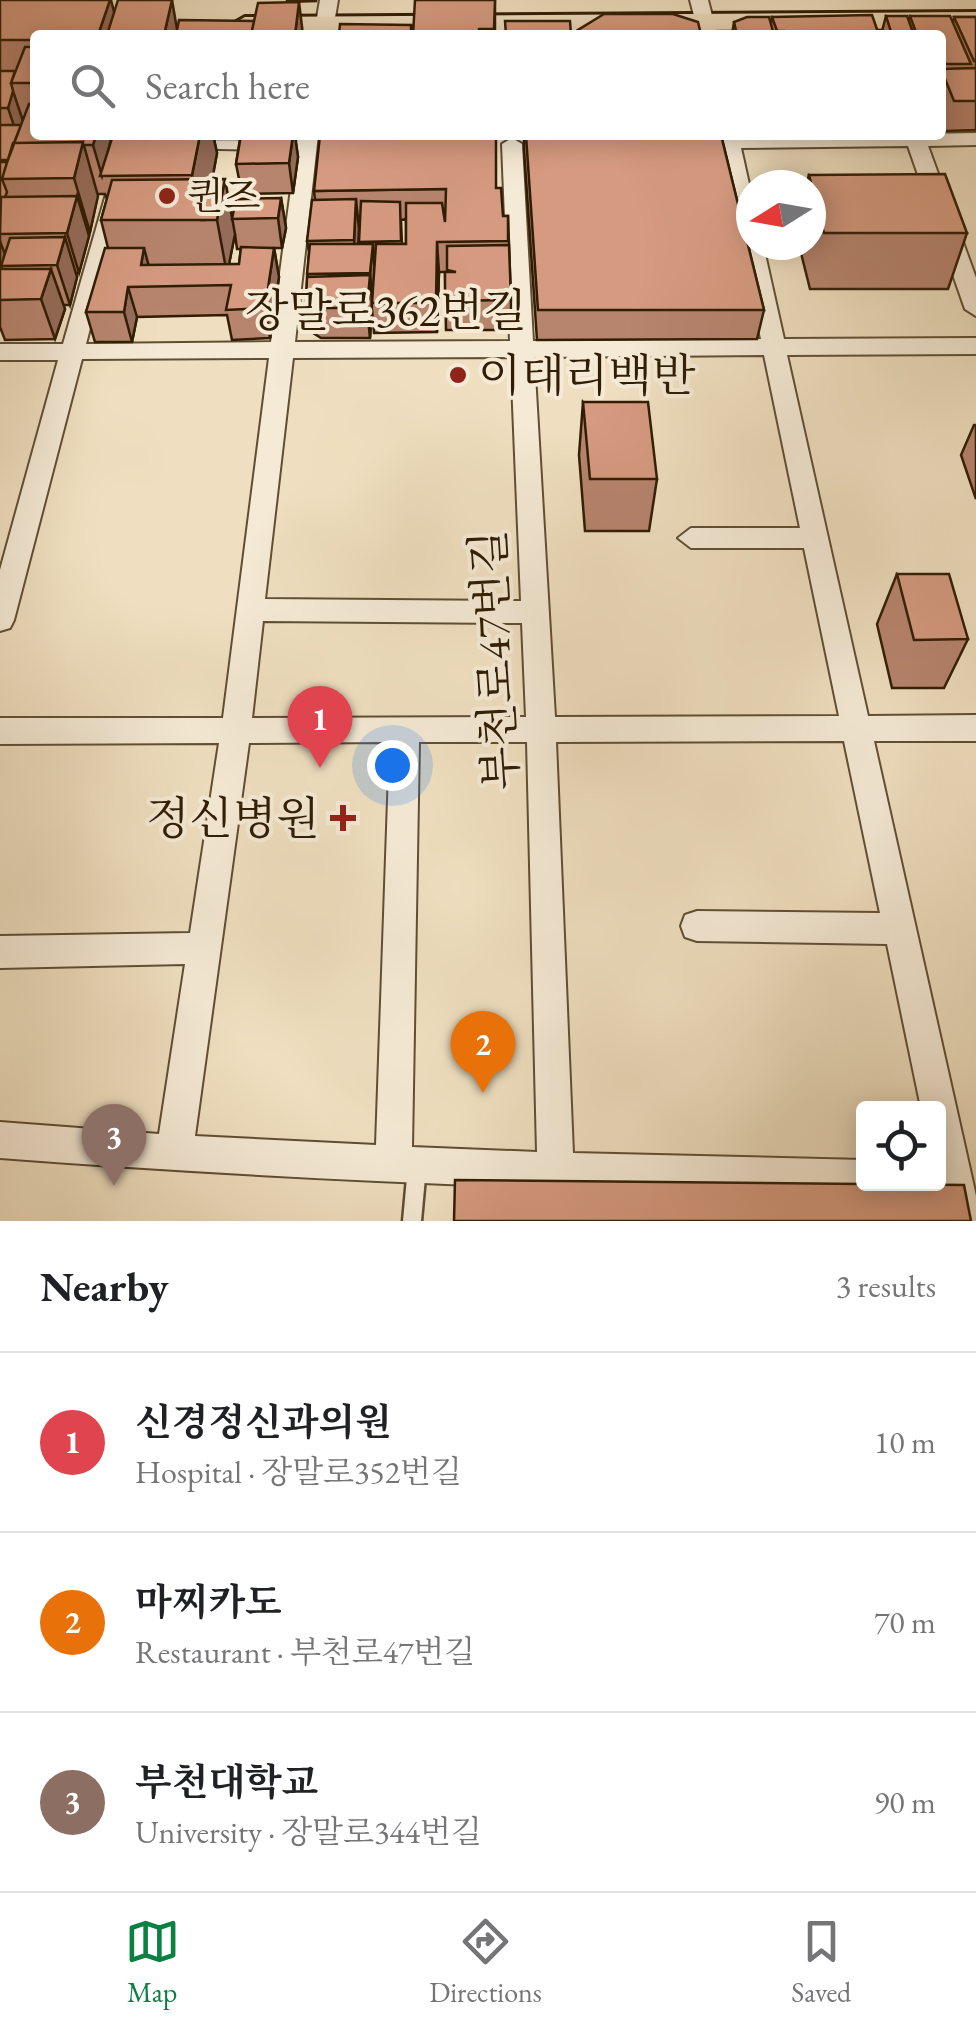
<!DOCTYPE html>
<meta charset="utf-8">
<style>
:root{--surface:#fff;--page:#f2f2f2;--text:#202124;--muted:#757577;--line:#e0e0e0;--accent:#0b8043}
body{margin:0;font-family:"EB Garamond","Noto Serif KR",serif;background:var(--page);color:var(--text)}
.controls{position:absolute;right:30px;bottom:30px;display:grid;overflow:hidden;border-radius:10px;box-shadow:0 5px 25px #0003}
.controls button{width:90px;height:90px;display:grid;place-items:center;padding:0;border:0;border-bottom:2px solid var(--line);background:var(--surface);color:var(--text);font:50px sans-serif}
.compass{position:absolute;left:736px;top:170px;width:90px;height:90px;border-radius:50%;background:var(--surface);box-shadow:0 5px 25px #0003;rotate:259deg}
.you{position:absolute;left:392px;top:765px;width:35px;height:35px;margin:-25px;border:8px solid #fff;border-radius:50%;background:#1a73e8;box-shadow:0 0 0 15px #1a73e833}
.badge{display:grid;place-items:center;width:65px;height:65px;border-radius:50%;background:var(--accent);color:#fff;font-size:32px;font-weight:700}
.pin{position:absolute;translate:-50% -82px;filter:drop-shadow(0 2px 5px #0008)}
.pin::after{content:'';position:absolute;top:52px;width:35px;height:30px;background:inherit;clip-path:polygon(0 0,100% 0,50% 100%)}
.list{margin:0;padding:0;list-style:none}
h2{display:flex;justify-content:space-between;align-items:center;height:130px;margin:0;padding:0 40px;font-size:42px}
h2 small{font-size:32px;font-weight:400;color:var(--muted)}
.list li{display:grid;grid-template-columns:65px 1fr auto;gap:30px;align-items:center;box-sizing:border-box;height:180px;padding:0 40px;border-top:2px solid var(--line)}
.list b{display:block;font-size:38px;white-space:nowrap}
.list p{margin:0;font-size:32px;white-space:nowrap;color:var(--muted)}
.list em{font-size:32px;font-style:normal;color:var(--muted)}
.icon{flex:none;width:55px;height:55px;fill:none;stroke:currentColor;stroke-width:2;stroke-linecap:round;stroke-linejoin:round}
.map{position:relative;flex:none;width:976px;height:1221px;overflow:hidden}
.search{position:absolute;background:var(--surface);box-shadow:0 5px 25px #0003;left:30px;right:30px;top:30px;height:110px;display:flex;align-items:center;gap:25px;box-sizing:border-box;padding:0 35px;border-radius:10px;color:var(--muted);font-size:38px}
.sheet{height:670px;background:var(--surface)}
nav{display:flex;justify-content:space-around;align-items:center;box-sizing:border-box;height:140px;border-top:2px solid var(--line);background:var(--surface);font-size:28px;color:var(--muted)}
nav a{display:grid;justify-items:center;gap:5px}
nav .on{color:var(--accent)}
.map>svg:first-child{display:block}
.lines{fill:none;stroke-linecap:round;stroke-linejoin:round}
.service-casing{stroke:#604e33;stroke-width:5}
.minor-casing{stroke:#604e33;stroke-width:4}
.primary-casing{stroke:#301d04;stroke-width:6}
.service{fill:#f5ead6;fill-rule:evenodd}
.minor{fill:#f5ead6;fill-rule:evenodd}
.primary{fill:#efdfc0;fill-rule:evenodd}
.wall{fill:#b7846e;stroke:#301d04;stroke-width:2.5;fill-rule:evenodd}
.shaded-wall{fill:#956c5a;stroke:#301d04;stroke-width:2.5}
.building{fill:#d59a80;stroke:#301d04;stroke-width:2.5}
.poi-dot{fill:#8f2418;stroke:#f5ead6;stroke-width:4}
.labels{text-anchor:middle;stroke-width:8;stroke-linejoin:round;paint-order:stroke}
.far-poi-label{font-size:38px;fill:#301d04;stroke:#f5ead6;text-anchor:start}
.street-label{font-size:45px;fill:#301d04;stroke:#f5ead6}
.poi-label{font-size:45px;fill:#301d04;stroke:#f5ead6;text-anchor:start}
</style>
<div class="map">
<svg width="976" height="1221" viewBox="0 0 976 1221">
<rect width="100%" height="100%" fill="#efdfc0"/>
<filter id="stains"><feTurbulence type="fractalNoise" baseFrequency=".002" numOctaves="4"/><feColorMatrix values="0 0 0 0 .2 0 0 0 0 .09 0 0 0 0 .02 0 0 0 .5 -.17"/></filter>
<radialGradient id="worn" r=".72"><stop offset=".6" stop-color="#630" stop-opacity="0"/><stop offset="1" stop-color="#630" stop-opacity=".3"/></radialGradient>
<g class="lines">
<g class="service-casing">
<path id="service" d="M417,1158L423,1161L426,1167L421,1221H403L408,1167L411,1161Z"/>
</g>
<g class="minor-casing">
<path id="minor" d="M320,0H338L332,35H314Z
M690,0H708L717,35H699Z
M976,133V145L928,146L976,278V316L965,309L908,146L741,148L751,193V245H763L784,339L976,338V354L787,355L868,716L976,715V741H874L976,1196V1221H944L937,1184L938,1108H921L887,944L697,941L685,937L681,926L685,915L697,911L880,913L844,741L556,742L573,1153L864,1160V1184H880L877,1191L864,1196C575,1191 288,1180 0,1158V1122L159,1134L185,964L0,968V936L190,933L219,743L0,744V718H223L269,358L82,359L14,620L10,628L0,631V570L58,360H0V344H63L106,194H120L123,199L86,344L271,342L298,135H318L295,342L510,341L502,144L512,138L522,144L533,341L761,339L721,148L706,146V138ZM764,355L800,528H691L678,538L691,548H804L839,716L555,717L534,357ZM511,357L521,601L265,599L293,358ZM263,621L522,623L526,717L252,718ZM390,742L376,1145L195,1136L249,743ZM419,742H527L537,1152L412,1147Z
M178,138H275L285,144L275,150L171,148L168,144Z"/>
</g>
<g class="primary-casing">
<path id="primary" d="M976,12V28L245,33L231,25L245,17Z"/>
</g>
<use href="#service" class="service"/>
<use href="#minor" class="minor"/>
<use href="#primary" class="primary"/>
</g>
<path class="wall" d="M0,0L114,11L177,30L303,35H35V135H297L295,138L298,157L293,193L242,194L236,164L240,139H214L217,153L212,179L232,219L281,198L286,228L282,248H274L279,277L270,338L232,340L227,315L137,317L132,342H95L86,312L108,248L101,220L107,199L105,194H98L90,232H88L89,236L79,273H76L77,277L70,305H63L65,309L55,339L5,340L0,327ZM235,234L237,249H241L239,264H229Z
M287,0H316V1L287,2Z
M495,0V35H413Z
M886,16L909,20L910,16L953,23L954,17H976V130L945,131L941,121V35H881Z
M772,17L879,35H732L734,22L771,24Z
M524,135H721L764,310L757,339L537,340L524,150Z
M809,175L967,233L948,289H810L799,245H811V185H806Z
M496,188L503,216H508L511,300V330H446L445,272H447H439L437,332L374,333L372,309L370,338H321L310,331L306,301L309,252L307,241L315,200L314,191ZM406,219V244H402L401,220Z
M583,402L657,479L649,531H585L579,455Z
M974,425H976V499L961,455Z
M897,574L968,639L944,688H892L877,624Z"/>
<path class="shaded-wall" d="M110,0H111L120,35H98Z
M172,0L178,35H164Z
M299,2L303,35H295Z
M13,91L23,121L18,138L8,108Z
M96,135H112L102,176L93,145Z
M200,135H213L217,153L205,220H201L192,175Z
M293,135H295L298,157L293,193L289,163Z
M83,142L98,196L90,232L74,178Z
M225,179L235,234L227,274L217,220Z
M77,196L89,236L79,273L67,233Z
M281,198L286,228L282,248L278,218Z
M356,199L359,229L357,270L354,240Z
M65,237L77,277L70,305L57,265Z
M0,241L9,265L1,266L10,290L0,300Z
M437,242L439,272L437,332L436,303Z
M373,244L375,274L373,303L370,273Z
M144,248L152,278L141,265Z
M274,248L279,277L270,338L265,308Z
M51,269L65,309L55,339L41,299Z
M370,275L372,303L370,338L367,308Z
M128,287L137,317L132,342L124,312Z"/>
<path class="building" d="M0,0H110L98,35H35V40H0Z
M118,0H172L164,35H107Z
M415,0H495L494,29H479L478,35H413Z
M299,2L295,35H251L258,3Z
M604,14H673L698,22L701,35H584L578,30Z
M872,15L879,35H785L784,31H777L772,17Z
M886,16H907L914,35H892Z
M910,16H950L971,64H941V35H917Z
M747,17H769L774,35H737L734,22Z
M954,17H976V61H974Z
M179,20L254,21L251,35H176Z
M505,21H570L571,35H506Z
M340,24L411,25V35H339Z
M25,47H35V83H11Z
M976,68V101H954L941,69Z
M0,71H15L11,83L13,91L8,108H0Z
M29,104H35V135H96L93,145H83V142L14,143Z
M0,125H21L8,160H0Z
M113,135H200L192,175L100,176Z
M241,135H293L289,163L236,164Z
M320,135H496V188H501L503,216H508V241L437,242L436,303H372L376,244H406V203H442L445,222L446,189L314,191Z
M526,135H721L764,310H538Z
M83,142L74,178L2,179L13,143Z
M0,162H7L2,179L7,192L5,197H1L0,200Z
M945,174L967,233H824L809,175Z
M225,179L217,220H101L112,180Z
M77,196L67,233L0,234L1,197Z
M281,198L278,218L232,219L236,199Z
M356,199L354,240L307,241L312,200Z
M361,201L400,202L401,241L359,242Z
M65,237L57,265L1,266L10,238Z
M310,244H373L370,273L307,274Z
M509,245L511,300L445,301V272H456L447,270V246Z
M241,247L274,248L265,308L226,310L231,285L128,287L124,312H86L105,248H144L141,265L239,264Z
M0,269H51L41,299L0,300Z
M370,275L367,308H317L306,301L307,277Z
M583,402H648L657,479H590Z
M897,574H949L968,639L914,640Z
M455,1180L964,1185L971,1221H454Z"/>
<g class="poi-dot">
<circle cx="167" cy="196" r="10"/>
<circle cx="458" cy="375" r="10"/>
<path d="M338 803h10v10h10v10h-10v10h-10v-10h-10v-10h10z"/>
</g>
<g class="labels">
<g class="far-poi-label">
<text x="187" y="209">퀸즈</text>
</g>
<g class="street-label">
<text x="386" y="326">장말로362번길</text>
<text transform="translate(494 660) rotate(-93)" y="16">부천로47번길</text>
</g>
<g class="poi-label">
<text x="478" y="391">이태리백반</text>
<text x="320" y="834" text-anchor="end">정신병원</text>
</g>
</g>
<rect width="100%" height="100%" filter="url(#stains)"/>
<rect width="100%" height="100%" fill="url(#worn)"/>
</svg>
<div class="controls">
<button><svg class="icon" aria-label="locate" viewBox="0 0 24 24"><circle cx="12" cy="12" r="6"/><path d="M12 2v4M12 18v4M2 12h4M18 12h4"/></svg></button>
</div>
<svg class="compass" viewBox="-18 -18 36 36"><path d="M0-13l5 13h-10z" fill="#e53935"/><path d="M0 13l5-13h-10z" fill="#757577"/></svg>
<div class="you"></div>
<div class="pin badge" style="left:320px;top:768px;background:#e0444e">1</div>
<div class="pin badge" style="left:483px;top:1093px;background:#e8710a">2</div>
<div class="pin badge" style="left:114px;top:1186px;background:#8d6e63">3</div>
<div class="search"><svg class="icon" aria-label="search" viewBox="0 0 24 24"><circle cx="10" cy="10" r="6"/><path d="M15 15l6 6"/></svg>Search here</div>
</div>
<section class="sheet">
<h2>Nearby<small>3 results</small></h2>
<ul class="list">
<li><span class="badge" style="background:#e0444e">1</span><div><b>신경정신과의원</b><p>Hospital · 장말로352번길</p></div><em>10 m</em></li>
<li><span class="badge" style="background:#e8710a">2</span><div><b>마찌카도</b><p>Restaurant · 부천로47번길</p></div><em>70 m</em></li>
<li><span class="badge" style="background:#8d6e63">3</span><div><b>부천대학교</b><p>University · 장말로344번길</p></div><em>90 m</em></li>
</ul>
</section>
<nav>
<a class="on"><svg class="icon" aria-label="map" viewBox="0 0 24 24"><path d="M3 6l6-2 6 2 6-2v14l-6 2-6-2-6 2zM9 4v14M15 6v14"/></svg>Map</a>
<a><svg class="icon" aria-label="directions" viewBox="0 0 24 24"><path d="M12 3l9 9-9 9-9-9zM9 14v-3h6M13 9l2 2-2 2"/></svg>Directions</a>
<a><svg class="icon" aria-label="saved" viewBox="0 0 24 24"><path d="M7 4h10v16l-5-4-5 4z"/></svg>Saved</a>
</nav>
